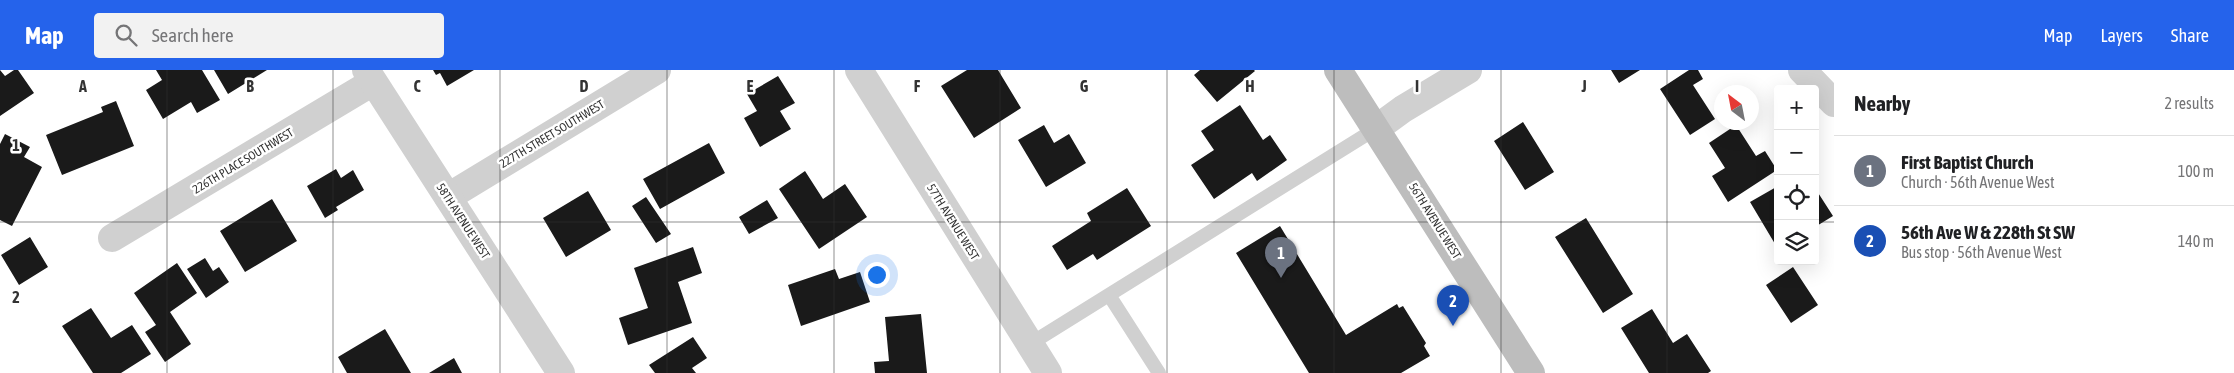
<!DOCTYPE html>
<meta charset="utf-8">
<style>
:root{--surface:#fff;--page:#f2f2f2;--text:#202124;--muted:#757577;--line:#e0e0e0;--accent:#2563eb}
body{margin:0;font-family:"Asap Condensed",sans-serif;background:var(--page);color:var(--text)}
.controls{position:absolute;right:15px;top:15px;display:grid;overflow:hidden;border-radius:5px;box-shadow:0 5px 20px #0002}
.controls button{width:45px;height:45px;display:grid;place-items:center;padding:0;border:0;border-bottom:1px solid var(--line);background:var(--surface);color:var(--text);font:25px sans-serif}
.compass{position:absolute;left:1714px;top:15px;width:45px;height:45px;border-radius:50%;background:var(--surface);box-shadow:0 5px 20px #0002;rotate:328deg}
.you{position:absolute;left:876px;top:204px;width:18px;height:18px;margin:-12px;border:4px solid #fff;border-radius:50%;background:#1a73e8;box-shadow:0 0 0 8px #1a73e833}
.badge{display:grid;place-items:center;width:32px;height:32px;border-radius:50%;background:var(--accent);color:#fff;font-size:16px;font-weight:700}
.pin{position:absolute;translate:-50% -41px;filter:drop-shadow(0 1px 2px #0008)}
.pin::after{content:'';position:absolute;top:26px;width:18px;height:15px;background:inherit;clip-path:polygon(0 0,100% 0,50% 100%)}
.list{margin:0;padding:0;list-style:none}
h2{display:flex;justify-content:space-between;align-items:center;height:65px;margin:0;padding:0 20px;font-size:21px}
h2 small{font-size:16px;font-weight:400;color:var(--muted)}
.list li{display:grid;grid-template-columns:32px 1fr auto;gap:15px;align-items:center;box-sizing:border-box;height:70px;padding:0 20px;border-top:1px solid var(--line)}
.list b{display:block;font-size:19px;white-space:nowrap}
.list p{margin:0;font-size:16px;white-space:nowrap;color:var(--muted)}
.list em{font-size:16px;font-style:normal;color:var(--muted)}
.icon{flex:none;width:28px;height:28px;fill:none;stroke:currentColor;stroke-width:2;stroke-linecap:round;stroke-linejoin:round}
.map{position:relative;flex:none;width:1834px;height:303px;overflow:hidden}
header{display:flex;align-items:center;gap:30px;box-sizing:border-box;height:70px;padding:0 25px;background:var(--accent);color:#fff}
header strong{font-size:24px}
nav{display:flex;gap:28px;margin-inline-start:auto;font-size:18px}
.search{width:350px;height:45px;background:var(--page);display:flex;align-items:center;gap:12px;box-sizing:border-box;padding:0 18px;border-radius:5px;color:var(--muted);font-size:19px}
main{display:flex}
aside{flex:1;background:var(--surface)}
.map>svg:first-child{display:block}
.building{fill:#1a1a1a}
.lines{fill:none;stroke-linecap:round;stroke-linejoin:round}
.service{stroke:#d0d0d0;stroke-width:14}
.minor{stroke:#d0d0d0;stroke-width:28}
.tertiary{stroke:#d0d0d0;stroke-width:28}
.secondary{stroke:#bdbdbd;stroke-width:28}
.grid{fill:none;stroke:#333;stroke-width:1;stroke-opacity:0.55}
.labels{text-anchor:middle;stroke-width:5;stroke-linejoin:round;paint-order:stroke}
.street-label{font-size:12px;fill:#333;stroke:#fff}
.grid-label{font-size:16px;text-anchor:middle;font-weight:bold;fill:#333;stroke:#fff;stroke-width:5;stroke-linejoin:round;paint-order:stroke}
</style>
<header>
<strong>Map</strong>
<div class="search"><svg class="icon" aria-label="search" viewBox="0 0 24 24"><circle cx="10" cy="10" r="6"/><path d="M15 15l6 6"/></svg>Search here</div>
<nav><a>Map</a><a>Layers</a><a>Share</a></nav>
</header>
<main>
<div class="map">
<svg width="1834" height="303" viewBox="0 0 1834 303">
<rect width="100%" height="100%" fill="#fff"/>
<path class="building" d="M0,0L5,6L14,0H18L34,23L0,46Z
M156,0H202L220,30L197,43L191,32L163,49L146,20L162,10Z
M214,0H267L228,24Z
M433,0H474L447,16L440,3L436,5Z
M967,0H998L1021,38L974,68L941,16Z
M1200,0H1254L1255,1L1217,32L1194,5Z
M1611,0H1640L1619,13Z
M1689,0H1698L1703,9L1693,15L1715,49L1690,65L1660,19Z
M778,6L795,33L780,41L791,59L760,77L744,48L757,41L747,24Z
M116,31L134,76L62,105L46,65L103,42L101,37Z
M1240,35L1263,70L1270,65L1287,90L1257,111L1252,103L1214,129L1191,95L1214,80L1201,61Z
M1523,52L1554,102L1525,120L1494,71Z
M1044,55L1054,73L1069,64L1086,93L1046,117L1018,70Z
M1736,55L1756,86L1765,81L1777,100L1728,132L1712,106L1725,98L1709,73Z
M5,64L30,77L24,87L42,97L12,156L0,150V74Z
M709,73L725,103L660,139L643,109Z
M336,99L341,108L353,100L364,120L336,137L338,140L325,148L307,116Z
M805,101L823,129L845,114L867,147L819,179L779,119Z
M1778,116V179L1750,132Z
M1127,118L1151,156L1097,190L1093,184L1067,200L1052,176L1091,151L1087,143Z
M1815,118L1833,146L1815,157Z
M588,121L611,160L566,187L543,148Z
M646,127L671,164L656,173L632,136Z
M272,129L297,171L245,202L220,161Z
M767,130L778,148L749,164L739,147Z
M1586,148L1633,224L1603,243L1555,167Z
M1280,156L1346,265L1397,234L1399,238L1403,236L1426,273L1424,276L1430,286L1401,303H1309L1236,183Z
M30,167L48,197L19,215L1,185Z
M693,177L702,203L678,212L692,253L628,275L619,248L648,238L634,198Z
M205,188L213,201L219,197L229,212L206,228L187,199Z
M177,193L197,223L170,242L191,274L165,292L145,262L156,255L134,223Z
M1793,197L1818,235L1791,253L1766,215Z
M835,199L839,209L860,202L870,232L801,256L788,215Z
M91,238L111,268L132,255L151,284L121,303H93L62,256Z
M1652,239L1673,273L1687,264L1711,301L1708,303H1649L1621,258Z
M921,244L927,303H875L874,292L889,291L885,247Z
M385,259L411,303H347L338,287Z
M693,267L707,288L692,298L696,303H655L649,295Z
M454,288L462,303H429Z"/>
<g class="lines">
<path class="service" d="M1109,225L1159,303
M1030,274L1377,58"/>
<path class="minor" d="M859,0L1048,303
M1802,0L1834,33
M448,127L657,0
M112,168L373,12"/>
<path class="tertiary" d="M366,0L561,303
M1377,58L1403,39L1468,0"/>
<path class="secondary" d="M1338,0L1531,303"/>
</g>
<path class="grid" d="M167,0V303M333,0V303M500,0V303M667,0V303M834,0V303M1000,0V303M1167,0V303M1334,0V303M1501,0V303M1667,0V303M0,152H1778M1815,152H1834"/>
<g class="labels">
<g class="street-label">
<text transform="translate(552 64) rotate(-31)" y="4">227TH STREET SOUTHWEST</text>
<text transform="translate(243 91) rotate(-31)" y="4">226TH PLACE SOUTHWEST</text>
<text transform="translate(463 151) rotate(57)" y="4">58TH AVENUE WEST</text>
<text transform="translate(1435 151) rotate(58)" y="4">56TH AVENUE WEST</text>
<text transform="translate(953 152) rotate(58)" y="4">57TH AVENUE WEST</text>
</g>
</g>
<g class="grid-label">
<text x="83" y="22">A</text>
<text x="250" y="22">B</text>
<text x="417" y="22">C</text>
<text x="584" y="22">D</text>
<text x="750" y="22">E</text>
<text x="917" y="22">F</text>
<text x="1084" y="22">G</text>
<text x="1250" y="22">H</text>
<text x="1417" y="22">I</text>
<text x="1584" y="22">J</text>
<text x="16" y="81">1</text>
<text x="16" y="233">2</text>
</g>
</svg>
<div class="controls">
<button>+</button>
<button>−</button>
<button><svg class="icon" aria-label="locate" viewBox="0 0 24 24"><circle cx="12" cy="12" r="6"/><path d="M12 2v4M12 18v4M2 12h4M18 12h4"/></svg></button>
<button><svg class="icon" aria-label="layers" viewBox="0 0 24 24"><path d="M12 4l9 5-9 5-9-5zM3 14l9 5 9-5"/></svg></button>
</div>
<svg class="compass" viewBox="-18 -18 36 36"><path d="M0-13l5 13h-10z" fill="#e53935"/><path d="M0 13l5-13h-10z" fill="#757577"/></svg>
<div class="you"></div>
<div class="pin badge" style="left:1281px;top:208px;background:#6b7280">1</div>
<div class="pin badge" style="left:1453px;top:256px;background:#1a4fb4">2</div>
</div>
<aside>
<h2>Nearby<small>2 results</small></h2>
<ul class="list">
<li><span class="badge" style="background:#6b7280">1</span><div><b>First Baptist Church</b><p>Church · 56th Avenue West</p></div><em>100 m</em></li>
<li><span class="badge" style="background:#1a4fb4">2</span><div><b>56th Ave W &amp; 228th St SW</b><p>Bus stop · 56th Avenue West</p></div><em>140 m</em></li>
</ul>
</aside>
</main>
